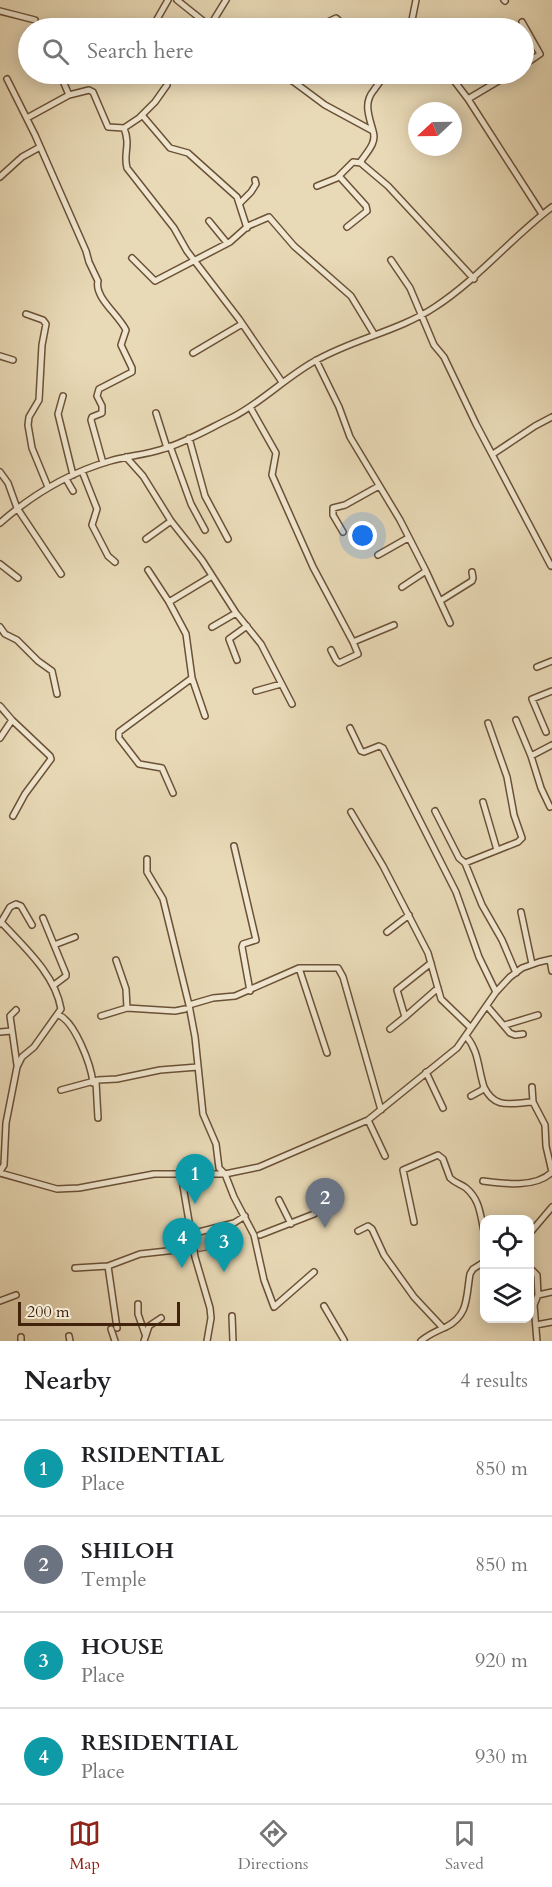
<!DOCTYPE html>
<style>
:root{--surface:#fff;--page:#f6f6f6;--text:#202124;--muted:#757577;--line:#e0e0e0;--accent:#8f2418}
body{margin:0;font-family:Cardo,serif;background:var(--page);color:var(--text)}
.controls{position:absolute;right:18px;bottom:18px;display:grid;overflow:hidden;border-radius:12px;box-shadow:0 3px 15px #0003}
.controls button{width:54px;height:54px;display:grid;place-items:center;padding:0;border:0;border-bottom:2px solid var(--line);background:var(--surface);color:var(--text);font:30px sans-serif}
.compass{position:absolute;left:408px;top:102px;width:54px;height:54px;border-radius:50%;background:var(--surface);box-shadow:0 3px 15px #0003;rotate:248deg}
.scale{position:absolute;left:18px;bottom:15px;width:162px;box-sizing:border-box;padding-left:6px;border:3px solid #41230c;border-top:0;font-size:16px;line-height:21px;white-space:nowrap;color:#41230c;-webkit-text-stroke:4px #f1e7d0;paint-order:stroke}
.you{position:absolute;left:363px;top:536px;width:21px;height:21px;margin:-15px;border:4px solid #fff;border-radius:50%;background:#1a73e8;box-shadow:0 0 0 9px #1a73e833}
.badge{display:grid;place-items:center;width:39px;height:39px;border-radius:50%;background:var(--accent);color:#fff;font-size:20px;font-weight:700}
.pin{position:absolute;translate:-50% -50px;filter:drop-shadow(0 2px 3px #0008)}
.pin::after{content:'';position:absolute;top:32px;width:21px;height:18px;background:inherit;clip-path:polygon(0 0,100% 0,50% 100%)}
.list{margin:0;padding:0;list-style:none}
h2{display:flex;justify-content:space-between;align-items:center;height:78px;margin:0;padding:0 24px;font-size:26px}
h2 small{font-size:20px;font-weight:400;color:var(--muted)}
.list li{display:grid;grid-template-columns:39px 1fr auto;gap:18px;align-items:center;box-sizing:border-box;height:96px;padding:0 24px;border-top:2px solid var(--line)}
.list b{display:block;font-size:22px;white-space:nowrap}
.list p{margin:0;font-size:20px;white-space:nowrap;color:var(--muted)}
.list em{font-size:20px;font-style:normal;color:var(--muted)}
.icon{flex:none;width:33px;height:33px;fill:none;stroke:currentColor;stroke-width:2;stroke-linecap:round;stroke-linejoin:round}
.map{position:relative;flex:none;width:552px;height:1341px;overflow:hidden}
.search{position:absolute;background:var(--surface);box-shadow:0 3px 15px #0003;left:18px;right:18px;top:18px;height:66px;display:flex;align-items:center;gap:15px;box-sizing:border-box;padding:0 21px;border-radius:33px;color:var(--muted);font-size:22px}
.sheet{height:462px;background:var(--surface)}
nav{display:flex;justify-content:space-around;align-items:center;box-sizing:border-box;height:84px;border-top:2px solid var(--line);background:var(--surface);font-size:16px;color:var(--muted)}
nav a{display:grid;justify-items:center;gap:3px}
nav .on{color:var(--accent)}
.map>svg:first-child{display:block}
.green{fill:#ccbb9a;stroke:#866f53;stroke-width:1.5}
.lines{fill:none;stroke-linecap:round;stroke-linejoin:round}
.minor-casing{stroke:#6b5137;stroke-width:8}
.minor{stroke:#f1e7d0;stroke-width:5}
</style>
<div class="map">
<svg width="552" height="1341" viewBox="0 0 552 1341">
<rect width="100%" height="100%" fill="#e9dab7"/>
<filter id="stains"><feTurbulence type="fractalNoise" baseFrequency=".00333" numOctaves="4"/><feColorMatrix values="0 0 0 0 .2 0 0 0 0 .09 0 0 0 0 .02 0 0 0 .5 -.17"/></filter>
<radialGradient id="worn" r=".72"><stop offset=".6" stop-color="#630" stop-opacity="0"/><stop offset="1" stop-color="#630" stop-opacity=".3"/></radialGradient>
<path class="green" d="M212,1231L214,1249L196,1252L194,1235Z"/>
<g class="lines">
<g class="minor-casing">
<path id="minor" d="M177,0L212,28
M416,0L412,20L416,28
M504,0L505,1
M0,11L35,20
M522,22L540,54L524,65
M210,26L226,0
M152,28L168,0
M315,28L336,18L347,28
M404,28L412,23
M60,74L69,95
M157,74L167,81V85L155,102L139,118L124,128C131,146 123,153 127,168L174,228L187,251L239,319L282,382
M279,74L294,82L325,105L373,131C377,142 368,151 361,161L362,164L388,186L474,279
M449,74L468,99L542,214
M7,79L35,135L86,251L89,262L98,281C94,297 118,314 126,330L121,345L132,368V372L99,389L97,396L102,406V413L92,417L91,420L103,463
M468,99L510,74
M142,115L170,148L188,153L237,197L247,228
M27,118L69,95L89,90L93,92L108,127L124,128
M373,131C369,116 363,103 374,90C378,84 382,81 383,74
M339,176L366,206L367,211L347,227
M0,177L22,157L40,147
M317,186L337,178L353,162L361,163
M240,203L251,192L256,184L255,180
M209,221L227,243
M132,258L155,281L230,242L248,226L269,217L294,246L351,296L374,334
M391,260L410,288L434,345L444,357L476,424L551,566
M26,314L43,320L46,324L42,345L39,400L29,417L28,425L32,448L48,487
M193,353L242,324
M0,356L13,360
M316,360L339,407L350,437L400,520L426,571L450,623
M63,396L58,414L73,475
M250,407L276,453L272,475L313,567L353,642L394,625
M156,413L167,448
M189,438L205,496L228,539
M170,446L191,504L205,530
M493,454L535,426L552,417
M126,457L143,476L171,521L202,560L236,613L261,644L292,704
M82,471L97,509L92,525L108,556L115,562
M0,472L8,483L17,508L61,574
M66,479L73,491
M0,523C32,495 68,473 110,461C127,456 145,455 163,449C187,442 210,428 233,417C262,402 286,377 315,361C353,339 399,331 435,307C478,279 511,238 552,207
M343,532L333,515V508L345,505L379,486
M146,539L171,521
M378,555L408,538
M0,564L18,578
M148,570L169,602
M402,587L426,571
M440,601L472,581L473,578L472,572
M0,627L5,634L17,640L38,661L52,671L57,694
M212,627L236,613
M331,650L336,660L339,663L358,654L353,642
M237,660L229,639L247,626
M537,667L552,661
M192,678L205,716
M256,691L281,684
M0,706L12,720L50,756L51,759L25,794L13,816
M516,720L531,756L552,745
M350,728L361,751L364,752L379,746L383,748L456,892L479,957L496,992
M546,732L532,699L552,691
M0,738L12,720
M531,756L541,788L550,807
M173,793L162,768L139,764L119,738V732L192,678L186,634L169,602L212,576
M483,802L497,850
M435,811L459,858L465,863L482,905L502,940L516,973
M351,812L383,866L428,953L441,999L470,1027
M234,846L256,940L243,944L242,947L250,991
M147,859V872L163,899L189,1005L195,1037L203,1114L216,1144L219,1168L225,1174L234,1197L254,1235L264,1280L274,1307L314,1272
M465,863L518,842L522,838L514,815L507,777L488,723
M521,912L532,964
M43,918L66,974V976L54,985
M0,924L10,907L16,904L21,906L32,925
M387,932L409,915
M54,945L75,937
M116,960L126,989L127,1008
M550,960L552,971
M299,968L327,1053
M189,1005L213,998L235,996L299,968H338L343,977L381,1110
M487,1006L510,1033L515,1035L523,1034
M16,1010L10,1016L17,1065
M58,1015C74,1020 91,1064 93,1083
M101,1016L127,1008L175,1011L185,1009
M405,1017L438,988
M505,1025L538,1015
M390,1029L405,1017L397,990L431,963
M0,1032L11,1031
M466,1036C479,1051 478,1069 484,1087L482,1090L471,1096
M426,1072L443,1108
M96,1082L98,1118
M484,1087C495,1110 511,1103 533,1102
M532,1087L533,1102L545,1125L546,1146L552,1172
M61,1090L98,1080L117,1079L160,1070L198,1067
M368,1120L385,1156
M0,1171L4,1165L6,1123L17,1067L22,1057L34,1047L61,1009C55,974 24,947 1,922
M0,1173L57,1189L79,1188L154,1174H225L259,1167L368,1120L457,1048L496,992L510,977L522,968L539,962L552,959
M181,1174L195,1257L210,1308L211,1318L207,1341
M483,1181C505,1184 536,1188 552,1172
M279,1200L291,1224
M414,1222L403,1170L438,1155L443,1159L450,1178C455,1183 461,1184 466,1188C480,1200 480,1214 484,1231
M358,1231L368,1226L372,1229L384,1255L414,1297L443,1328
M530,1233L552,1207
M191,1234L234,1223L245,1216
M260,1235L314,1214
M108,1266L140,1254L194,1248
M75,1268L108,1266L117,1328
M530,1268L537,1275L538,1295L534,1305L537,1341
M538,1295L552,1292
M0,1301L16,1295
M138,1304V1314L145,1334
M324,1306L344,1340
M232,1316L233,1341
M536,1325L552,1322
M111,1329L115,1341
M69,1336L70,1341
M21,1337V1341
M144,1341L149,1326L161,1318
M421,1341C429,1334 437,1331 446,1327C469,1315 466,1297 470,1274L473,1269L484,1262"/>
</g>
<use href="#minor" class="minor"/>
</g>
<rect width="100%" height="100%" filter="url(#stains)"/>
<rect width="100%" height="100%" fill="url(#worn)"/>
</svg>
<div class="controls">
<button><svg class="icon" aria-label="locate" viewBox="0 0 24 24"><circle cx="12" cy="12" r="6"/><path d="M12 2v4M12 18v4M2 12h4M18 12h4"/></svg></button>
<button><svg class="icon" aria-label="layers" viewBox="0 0 24 24"><path d="M12 4l9 5-9 5-9-5zM3 14l9 5 9-5"/></svg></button>
</div>
<svg class="compass" viewBox="-18 -18 36 36"><path d="M0-13l5 13h-10z" fill="#e53935"/><path d="M0 13l5-13h-10z" fill="#757577"/></svg>
<div class="scale">200 m</div>
<div class="you"></div>
<div class="pin badge" style="left:195px;top:1204px;background:#0f9aa8">1</div>
<div class="pin badge" style="left:325px;top:1228px;background:#6b7280">2</div>
<div class="pin badge" style="left:224px;top:1272px;background:#0f9aa8">3</div>
<div class="pin badge" style="left:182px;top:1268px;background:#0f9aa8">4</div>
<div class="search"><svg class="icon" aria-label="search" viewBox="0 0 24 24"><circle cx="10" cy="10" r="6"/><path d="M15 15l6 6"/></svg>Search here</div>
</div>
<section class="sheet">
<h2>Nearby<small>4 results</small></h2>
<ul class="list">
<li><span class="badge" style="background:#0f9aa8">1</span><div><b>RSIDENTIAL</b><p>Place</p></div><em>850 m</em></li>
<li><span class="badge" style="background:#6b7280">2</span><div><b>SHILOH</b><p>Temple</p></div><em>850 m</em></li>
<li><span class="badge" style="background:#0f9aa8">3</span><div><b>HOUSE</b><p>Place</p></div><em>920 m</em></li>
<li><span class="badge" style="background:#0f9aa8">4</span><div><b>RESIDENTIAL</b><p>Place</p></div><em>930 m</em></li>
</ul>
</section>
<nav>
<a class="on"><svg class="icon" aria-label="map" viewBox="0 0 24 24"><path d="M3 6l6-2 6 2 6-2v14l-6 2-6-2-6 2zM9 4v14M15 6v14"/></svg>Map</a>
<a><svg class="icon" aria-label="directions" viewBox="0 0 24 24"><path d="M12 3l9 9-9 9-9-9zM9 14v-3h6M13 9l2 2-2 2"/></svg>Directions</a>
<a><svg class="icon" aria-label="saved" viewBox="0 0 24 24"><path d="M7 4h10v16l-5-4-5 4z"/></svg>Saved</a>
</nav>
